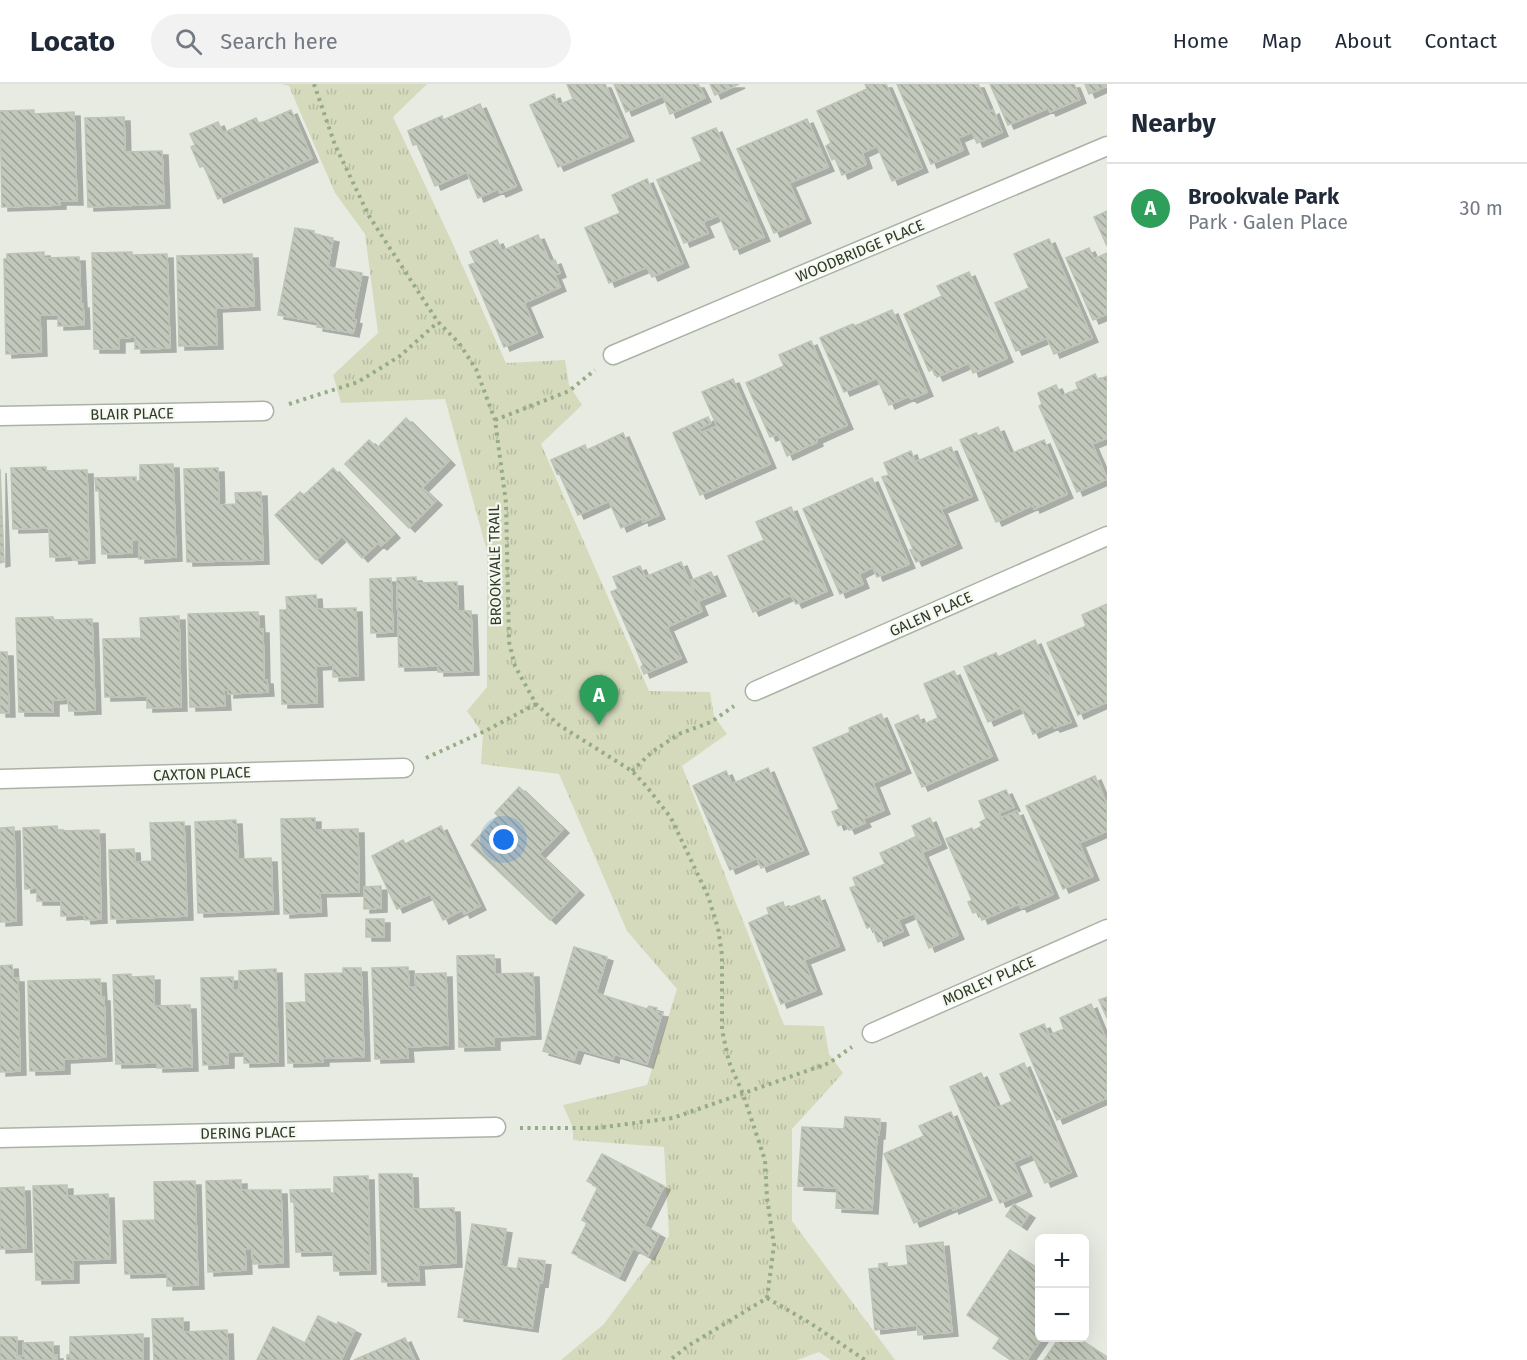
<!DOCTYPE html>
<meta charset="utf-8">
<style>
:root{--surface:#fff;--page:#f2f2f3;--text:#1f2937;--muted:#747a83;--line:#e0e1e3;--accent:#d93025}
body{margin:0;font-family:"Fira Sans",sans-serif;background:var(--page);color:var(--text)}
.controls{position:absolute;right:18px;bottom:18px;display:grid;overflow:hidden;border-radius:9px;box-shadow:0 6px 24px #0002}
.controls button{width:54px;height:54px;display:grid;place-items:center;padding:0;border:0;border-bottom:2px solid var(--line);background:var(--surface);color:var(--text);font:30px sans-serif}
.you{position:absolute;left:504px;top:756px;width:21px;height:21px;margin:-15px;border:4px solid #fff;border-radius:50%;background:#1a73e8;box-shadow:0 0 0 9px #1a73e833}
.badge{display:grid;place-items:center;width:39px;height:39px;border-radius:50%;background:var(--accent);color:#fff;font-size:20px;font-weight:700}
.pin{position:absolute;translate:-50% -50px;filter:drop-shadow(0 2px 3px #0008)}
.pin::after{content:'';position:absolute;top:32px;width:21px;height:18px;background:inherit;clip-path:polygon(0 0,100% 0,50% 100%)}
.list{margin:0;padding:0;list-style:none}
h2{display:flex;justify-content:space-between;align-items:center;height:78px;margin:0;padding:0 24px;font-size:26px}
h2 small{font-size:20px;font-weight:400;color:var(--muted)}
.list li{display:grid;grid-template-columns:39px 1fr auto;gap:18px;align-items:center;box-sizing:border-box;height:90px;padding:0 24px;border-top:2px solid var(--line)}
.list b{display:block;font-size:22px;white-space:nowrap}
.list p{margin:0;font-size:20px;white-space:nowrap;color:var(--muted)}
.list em{font-size:20px;font-style:normal;color:var(--muted)}
.icon{flex:none;width:33px;height:33px;fill:none;stroke:currentColor;stroke-width:2;stroke-linecap:round;stroke-linejoin:round}
.map{position:relative;flex:none;width:1107px;height:1276px;overflow:hidden}
header{display:flex;align-items:center;gap:36px;box-sizing:border-box;height:84px;padding:0 30px;background:var(--surface);border-bottom:2px solid var(--line)}
header strong{font-size:28px}
nav{display:flex;gap:33px;margin-inline-start:auto;font-size:21px}
.search{width:420px;height:54px;background:var(--page);display:flex;align-items:center;gap:15px;box-sizing:border-box;padding:0 21px;border-radius:33px;color:var(--muted);font-size:22px}
main{display:flex}
aside{flex:1;background:var(--surface)}
.map>svg:first-child{display:block}
.park{fill:url(#park-tufts)}
.building{fill:url(#building-back-hatch);stroke:#bdc4b5;stroke-width:1.5;filter:url(#shadow)}
.lines{fill:none;stroke-linecap:round;stroke-linejoin:round}
.street-casing{stroke:#abb2a5;stroke-width:21}
.path{stroke:#96ab86;stroke-width:4;stroke-dasharray:3 4.5;stroke-linecap:butt}
.street{stroke:#fff;stroke-width:18}
.labels{text-anchor:middle;stroke-width:4.5;stroke-linejoin:round;paint-order:stroke}
.street-label{font-size:15px;fill:#2d3a24;stroke:#f6f8f2}
</style>
<header>
<strong>Locato</strong>
<div class="search"><svg class="icon" aria-label="search" viewBox="0 0 24 24"><circle cx="10" cy="10" r="6"/><path d="M15 15l6 6"/></svg>Search here</div>
<nav><a>Home</a><a>Map</a><a>About</a><a>Contact</a></nav>
</header>
<main>
<div class="map">
<svg width="1107" height="1276" viewBox="0 0 1107 1276">
<defs>
<pattern id="park-tufts" width="24" height="20" patternUnits="userSpaceOnUse" patternTransform="scale(1.5)"><rect width="24" height="20" fill="#d5dabd"/><path d="M3 7l-1-3M5 7V3M7 7l1-3M15 17l-1-3M17 17v-4M19 17l1-3" fill="none" stroke="#b7bca2"/></pattern>
<pattern id="building-back-hatch" width="6" height="6" patternUnits="userSpaceOnUse" patternTransform="scale(1.5)"><rect width="6" height="6" fill="#c2c8bb"/><path d="M-1 5l2 2M0 0l6 6M5-1l2 2" fill="none" stroke="#9ea398"/></pattern>
<filter id="shadow"><feDropShadow dx="6" dy="4" stdDeviation="0" flood-color="#0004"/></filter>
</defs>
<rect width="100%" height="100%" fill="#e7ebe2"/>
<path class="park" d="M282,0H427L393,33L451,156L506,279L565,276L569,301L582,321L541,360L649,607L710,608L714,632L727,650L682,682L784,941L824,942L829,970L843,989L792,1045V1137L895,1276H831L819,1268L797,1276H561L604,1240L669,1152L664,1063L573,1056V1044L563,1021L647,1001L677,905L627,847L559,690L481,680L483,650L467,627L487,603V467L445,315L341,319L333,291L378,249L365,150L335,109L289,2Z"/>
<path class="building" d="M567,0H605L628,53L558,83L530,21L554,10L558,21L573,15Z
M614,0H698L705,14L670,30L663,12L626,28Z
M710,0H739L715,11Z
M865,0H886L922,84L892,97L877,62L862,69L866,80L842,91L835,74L832,76L826,62L831,59L817,27L867,5Z
M897,0H978L990,28L993,26L1002,48L977,59L972,48L958,54L963,66L931,80Z
M990,0H1074L1080,15L1050,28L1048,24L1008,41Z
M1085,0H1107V2L1089,10Z
M480,20L516,102L500,109L498,105L478,114L467,88L435,102L417,60L413,61L408,47L442,32L443,36Z
M34,26V30L74,28L77,117H60V121L2,123L0,27Z
M291,26L312,74L218,115L204,82L200,83L191,63L195,61L190,50L218,38L223,49L256,34L259,40Z
M124,33L125,68L162,67L164,120L88,123L85,34Z
M807,35L828,83L789,99L805,135L774,149L737,65Z
M716,44L764,153L734,166L719,131L703,138L708,149L684,159L657,96L702,77L692,54Z
M647,95L683,179L652,193L647,183L609,199L585,144L620,129L612,111Z
M1107,127V162L1094,133Z
M295,144L314,147V150L333,154L328,183L362,189L353,235L356,236L353,249L317,243L318,238L278,231Z
M538,151L550,178L555,176L560,189L555,191L560,203L524,219L537,249L504,263L469,181L475,179L470,168L497,156L502,167Z
M1049,155L1092,254L1054,270L1047,254L1016,267L995,219L1029,204L1014,170Z
M1089,164L1094,175L1107,169V230L1093,236L1066,174Z
M44,168V174L79,173L81,220H83L84,241L58,242V231H40L41,268L6,270L4,175H7V170Z
M132,168V171L167,170L170,264L135,265V253L119,254V265H94L92,169Z
M252,170L254,222L216,224L217,261L179,262L177,172Z
M969,188L1007,274L973,289L969,279L937,293L933,285L929,287L904,230L942,212L937,202Z
M892,226L927,308L911,315L909,312L889,321L877,294L844,308L820,254L853,240L855,242Z
M811,257L847,341L816,355L817,358L787,372L778,350L770,353L746,299L784,282L779,271Z
M1095,290L1098,296L1107,292V354L1092,360L1107,395L1077,408L1039,322L1042,320L1038,309L1056,301L1061,312L1078,305L1076,299Z
M733,295L770,380L700,411L673,349L708,333L711,339L699,345L701,349L717,342L702,308Z
M406,334L449,377L422,404L436,417L409,444L345,380L369,356L377,364Z
M998,343L1010,370L1044,356L1067,410L1034,425L1033,421L996,438L960,356L976,349L978,352Z
M623,349L659,431L643,438L642,434L621,444L609,417L578,431L559,389L557,390L551,376L585,361L587,366Z
M951,363L972,412L941,425L956,460L916,478L910,466L913,465L882,393L889,391L884,379L911,367L915,378Z
M173,380L176,473L139,475V456H132V469L102,470L99,406L96,407L95,394L136,393V398L140,397V381Z
M46,383V387L87,386L89,475L73,476L72,472L50,473L49,444L13,445L11,384Z
M218,384L219,421L236,420L235,409L261,408L263,476L187,478L184,385Z
M333,384L394,450L381,462L378,459L362,474L342,452L316,476L275,431L300,408L304,411Z
M0,385L4,478L0,479Z
M872,394L909,480L877,493L873,483L859,490L863,500L840,510L803,425Z
M791,423L827,507L796,520L791,511L753,528L728,472L764,456L756,438Z
M681,478L702,527L667,543L681,574L644,590L641,583L643,581L611,508L618,505L613,493L640,482L645,493Z
M711,488L720,508L699,517L690,497Z
M416,493V499L457,498L458,527H471L473,587L438,588V582L399,583L397,494Z
M391,494L393,548L371,549L370,495Z
M316,511L317,525L356,524L358,592L333,593V581L316,582L317,619L282,620L280,526H287L286,513Z
M1107,520V618L1078,631L1047,559L1086,542L1082,531Z
M258,528L259,545H263L264,596H267L268,608L228,610V606H224L225,622L190,623L188,530Z
M179,532L181,623L147,624V612L105,613L103,555L141,554L140,534Z
M53,533L54,536L92,535L95,626L69,627L68,615L53,616V628H19L16,534Z
M1035,556L1071,638L1054,644L1053,641L1033,650L1021,623L988,638L964,583L996,569L998,573Z
M0,568H7L9,629H0Z
M954,587L992,672L922,703L895,641L918,631L922,641L938,634L924,600Z
M881,630L905,685L873,699L884,726L863,735L865,739L849,746L845,739L838,742L832,728L839,725L813,664L850,648L849,644Z
M768,684L803,766L761,784L757,774L730,786L693,702L726,687L732,700Z
M1095,692L1107,721V747L1079,759L1093,792L1063,805L1026,722Z
M519,703L563,745L539,770L578,807L550,836L471,761L498,732L495,729Z
M1006,706L1014,723L999,729L1001,734L1017,727L1053,810L1021,824L1019,820L982,836L978,827L973,829L968,818L972,816L946,755L972,744L973,747L982,742L980,738L986,735L979,717Z
M315,734V746L358,745L359,808L320,809L321,828L284,830L281,735Z
M930,734L941,760L923,768L912,742Z
M236,736L238,775L271,774L273,826L198,829L195,738Z
M184,738L187,832L111,835L109,766L134,765L135,778L152,777L150,739Z
M57,742L58,747L99,746L101,835L85,836L84,831L61,832V817H37V804L25,805L23,744Z
M441,742L480,822L464,830L462,826L443,836L430,810L397,825L372,772L403,756L405,760Z
M14,743L16,837L0,838V744Z
M915,753L958,851L929,864L914,829L898,836L903,847L878,858L872,842L867,844L850,804L856,802L853,794L885,780L880,769Z
M381,802V824L364,825V803Z
M819,812L839,862L804,876L816,906L781,920L749,839L769,830L767,824L783,818L785,825Z
M366,835H384V853H366Z
M574,863L607,873L596,909L647,925L649,922L657,924L656,928L662,929L647,980L614,970L613,975L578,965L574,976L543,967Z
M494,871L495,890L533,889L535,951L494,953V962L459,963L457,872Z
M12,881L13,894H18L20,987L0,988V882Z
M408,883L409,903H416L415,890L446,889L448,961L407,963L408,974L375,975L372,884Z
M343,884H361L364,973L323,974V978L288,979L286,919L306,918L305,890L343,889Z
M276,885L278,978L244,979V968H228V980L203,981L201,894L233,893V906H239V887Z
M131,890V893L154,892V922L190,921L192,983L157,984V979L116,980L113,891Z
M100,895L101,913H104L106,973L64,975V986L30,987L28,897Z
M1107,913V934L1099,916Z
M1091,920L1107,958V1014L1057,1036L1020,950L1044,940L1049,951L1064,945L1060,934Z
M1024,979L1071,1088L1045,1099L1032,1070L1013,1078L1026,1108L1000,1119L950,1003L981,989L997,1024L1012,1017L1000,990Z
M951,1028L986,1112L953,1126L952,1123L914,1139L884,1070L924,1052L919,1042Z
M845,1033L880,1035L879,1051H877L872,1126L836,1124L837,1104L798,1102L802,1043L844,1045Z
M602,1070L664,1102L644,1142L659,1150L648,1172L633,1164L619,1193L572,1169L587,1139L582,1136L598,1103L587,1097Z
M379,1090H412L413,1125L454,1124L456,1179L418,1181L419,1197L382,1198Z
M368,1092L370,1186L334,1187L333,1167L296,1168L294,1118H291L290,1106L330,1105V1109L334,1110V1093Z
M241,1096V1106H281L283,1179L253,1180L252,1165H245L246,1186L208,1188L206,1097Z
M195,1097L198,1201L167,1202V1189L125,1190L123,1137L155,1136L154,1098Z
M67,1101V1112L108,1110L110,1175L73,1176V1195L36,1196L33,1102Z
M24,1103L26,1164L0,1165V1104Z
M1014,1120L1029,1130L1021,1142L1006,1132Z
M472,1140L506,1145L500,1182L517,1185L519,1174L545,1177L542,1199L539,1198L532,1244L458,1233Z
M943,1158L952,1248L918,1251L917,1241L875,1246L869,1185L879,1184V1180L887,1179V1183L908,1181L906,1162Z
M1010,1166L1040,1186V1254H1042L1027,1276H1011L993,1264L1000,1254L967,1231Z
M318,1232L337,1241L338,1238L355,1246L341,1276H257L273,1243L305,1259Z
M183,1234V1248L227,1246L228,1276H154L152,1235Z
M143,1250V1276H67V1271H70V1253Z
M0,1253H17V1272H23V1259L53,1258V1271H57V1276H0Z
M405,1254L415,1276H354Z
M1059,1254H1078L1107,1273V1276H1044Z"/>
<g class="lines">
<g class="street-casing">
<path id="street" d="M613,271L1107,62
M0,332L264,327
M755,607L1107,452
M0,695L404,684
M872,949L1107,845
M0,1054L496,1043"/>
</g>
<path class="path" d="M314,0L335,61L369,132L438,238L459,259L476,285L495,336L506,419L509,558L515,582L536,620L559,641L632,687L647,703L671,734L708,812L718,844L722,871V946L729,978L743,1010L765,1076L767,1114L774,1161L767,1214L688,1262L670,1276
M289,320L358,298L400,272L438,238
M495,336L569,307L595,286
M426,674L487,646L536,620
M632,687L652,668L679,650L711,638L734,622
M520,1044H597L673,1034L829,979L852,963
M767,1214L810,1239L865,1276"/>
<use href="#street" class="street"/>
</g>
<g class="labels">
<g class="street-label">
<text transform="translate(860 167) rotate(-23)" y="5">WOODBRIDGE PLACE</text>
<text transform="translate(132 330) rotate(-1)" y="5">BLAIR PLACE</text>
<text transform="translate(495 481) rotate(-91)" y="5">BROOKVALE TRAIL</text>
<text transform="translate(931 530) rotate(-24)" y="5">GALEN PLACE</text>
<text transform="translate(202 690) rotate(-2)" y="5">CAXTON PLACE</text>
<text transform="translate(989 897) rotate(-24)" y="5">MORLEY PLACE</text>
<text transform="translate(248 1049) rotate(-1)" y="5">DERING PLACE</text>
</g>
</g>
</svg>
<div class="controls">
<button>+</button>
<button>−</button>
</div>
<div class="you"></div>
<div class="pin badge" style="left:599px;top:641px;background:#2e9e5b">A</div>
</div>
<aside>
<h2>Nearby<small></small></h2>
<ul class="list">
<li><span class="badge" style="background:#2e9e5b">A</span><div><b>Brookvale Park</b><p>Park · Galen Place</p></div><em>30 m</em></li>
</ul>
</aside>
</main>
